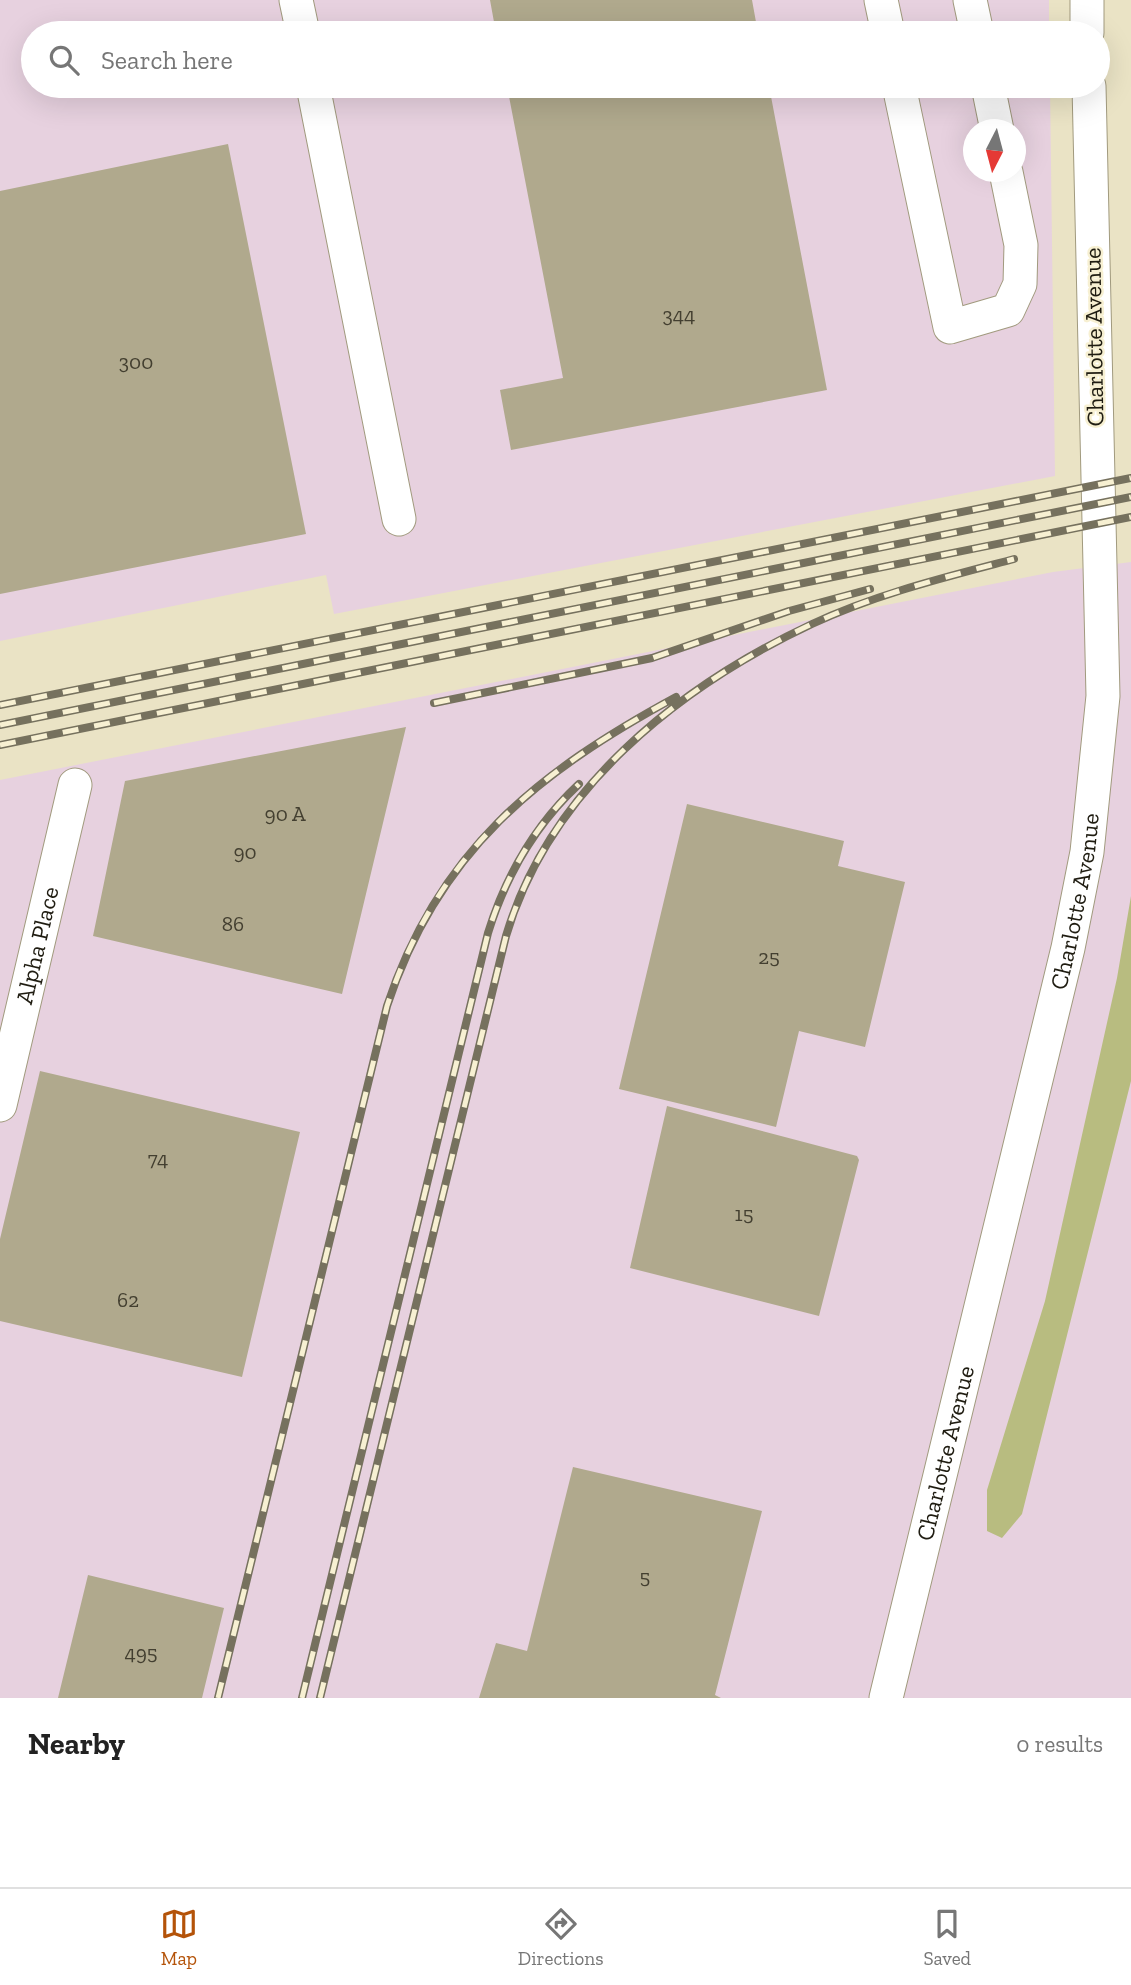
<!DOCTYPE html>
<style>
:root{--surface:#fff;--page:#f2f2f2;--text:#222;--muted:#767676;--line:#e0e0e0;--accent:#b45309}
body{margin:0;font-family:"Zilla Slab",serif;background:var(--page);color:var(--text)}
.compass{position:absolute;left:963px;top:119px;width:63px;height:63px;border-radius:50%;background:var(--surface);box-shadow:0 7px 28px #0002;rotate:186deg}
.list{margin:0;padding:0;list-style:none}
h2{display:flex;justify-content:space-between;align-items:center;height:91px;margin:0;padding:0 28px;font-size:30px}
h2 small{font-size:23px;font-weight:400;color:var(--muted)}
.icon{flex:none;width:38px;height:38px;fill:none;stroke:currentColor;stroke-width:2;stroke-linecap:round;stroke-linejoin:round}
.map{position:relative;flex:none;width:1131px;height:1698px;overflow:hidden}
.search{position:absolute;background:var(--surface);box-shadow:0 7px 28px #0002;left:21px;right:21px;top:21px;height:77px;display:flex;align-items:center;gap:18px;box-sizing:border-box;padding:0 24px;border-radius:38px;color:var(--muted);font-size:26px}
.sheet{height:189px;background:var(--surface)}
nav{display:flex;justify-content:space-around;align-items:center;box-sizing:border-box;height:98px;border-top:2px solid var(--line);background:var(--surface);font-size:19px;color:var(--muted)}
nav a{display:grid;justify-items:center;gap:4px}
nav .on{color:var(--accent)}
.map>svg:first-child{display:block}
.industrial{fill:#e7d1df;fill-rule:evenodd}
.green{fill:#b8bc80}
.building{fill:#b0a98d}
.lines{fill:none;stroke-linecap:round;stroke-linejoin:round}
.minor-casing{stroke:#a19a7e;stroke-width:35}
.minor{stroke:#fff;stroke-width:33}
.rail-casing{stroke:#76715e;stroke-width:8}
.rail{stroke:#f7f0d2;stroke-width:5;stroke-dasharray:16;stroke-linecap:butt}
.labels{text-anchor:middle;stroke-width:5;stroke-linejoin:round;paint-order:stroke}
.number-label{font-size:21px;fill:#433f30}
.street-label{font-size:24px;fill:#1f1c11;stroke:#f7f0d2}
</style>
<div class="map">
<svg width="1131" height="1698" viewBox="0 0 1131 1698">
<rect width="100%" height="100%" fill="#eae3c5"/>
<path class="industrial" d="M0,0H1049V33H33V86H1050L1055,476L334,614L326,575L0,641ZM974,130H1016V172H974Z
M1131,562V1698H0V780L1053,572Z"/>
<path class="green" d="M1131,896V1081L1022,1514L1002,1538L987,1531V1490L1045,1301L1117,978Z"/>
<path class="building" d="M490,0H752L758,33H496Z
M507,86H769L827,390L511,450L500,390L563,378Z
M228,144L306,534L0,594V191Z
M406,727L342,994L93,936L125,781Z
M687,804L844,841L838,866L905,882L865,1047L799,1031L776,1127L619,1089Z
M40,1071L300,1132L242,1377L0,1321V1239Z
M667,1106L857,1156L859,1160L819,1316L630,1268Z
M573,1467L762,1511L715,1695L721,1698H479L496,1643L527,1651Z
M88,1575L224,1608L202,1698H58Z"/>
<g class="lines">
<g class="minor-casing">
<g id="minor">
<path d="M296,0L303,33"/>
<path d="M881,0L888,33"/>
<path d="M970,0L977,33"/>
<path d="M1087,0V33"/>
<path d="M313,86L399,519"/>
<path d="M899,86L950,327L1008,310L1020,284L1021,245L1006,172"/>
<path d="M988,86L997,130"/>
<path id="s1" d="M0,1105L75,785"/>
<path id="s2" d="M886,1698L1068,948L1087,852L1103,696L1089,86"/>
</g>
</g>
<use href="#minor" class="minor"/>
<g class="rail-casing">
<path id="rail" d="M434,703L652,658L789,611L870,589
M0,705L1131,478
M0,725L1131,497
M0,745L1131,517
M218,1698L387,1006C438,851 538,772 676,697
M302,1698L488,933C506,875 535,825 579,784
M320,1698L506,936C549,790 678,687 812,624C876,594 946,577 1014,559"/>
</g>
<use href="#rail" class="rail"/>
</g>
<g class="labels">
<g class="number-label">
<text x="679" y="322">344</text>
<text x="136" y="369">300</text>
<text x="285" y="821">90 A</text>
<text x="245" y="859">90</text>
<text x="233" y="931">86</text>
<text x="769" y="964">25</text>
<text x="158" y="1166">74</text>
<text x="744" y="1221">15</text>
<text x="128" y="1307">62</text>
<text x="645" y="1584">5</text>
<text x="141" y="1660">495</text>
</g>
<g class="street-label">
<text transform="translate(1094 337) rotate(-91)" y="8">Charlotte Avenue</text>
<text dy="8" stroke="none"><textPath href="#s2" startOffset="819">Charlotte Avenue</textPath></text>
<text dy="8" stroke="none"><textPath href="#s1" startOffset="164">Alpha Place</textPath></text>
<text dy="8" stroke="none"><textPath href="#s2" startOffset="252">Charlotte Avenue</textPath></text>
</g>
</g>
</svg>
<svg class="compass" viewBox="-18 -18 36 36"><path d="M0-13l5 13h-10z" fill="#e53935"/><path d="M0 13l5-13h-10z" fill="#767676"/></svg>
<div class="search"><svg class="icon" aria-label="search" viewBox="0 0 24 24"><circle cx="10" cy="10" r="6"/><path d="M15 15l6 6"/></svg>Search here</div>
</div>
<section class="sheet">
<h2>Nearby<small>0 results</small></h2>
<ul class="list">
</ul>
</section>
<nav>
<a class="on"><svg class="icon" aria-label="map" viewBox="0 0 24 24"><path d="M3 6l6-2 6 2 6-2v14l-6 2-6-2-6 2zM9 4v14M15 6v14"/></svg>Map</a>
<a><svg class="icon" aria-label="directions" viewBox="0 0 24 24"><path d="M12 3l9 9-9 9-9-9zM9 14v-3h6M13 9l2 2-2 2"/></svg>Directions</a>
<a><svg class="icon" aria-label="saved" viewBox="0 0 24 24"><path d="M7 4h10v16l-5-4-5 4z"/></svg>Saved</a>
</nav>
